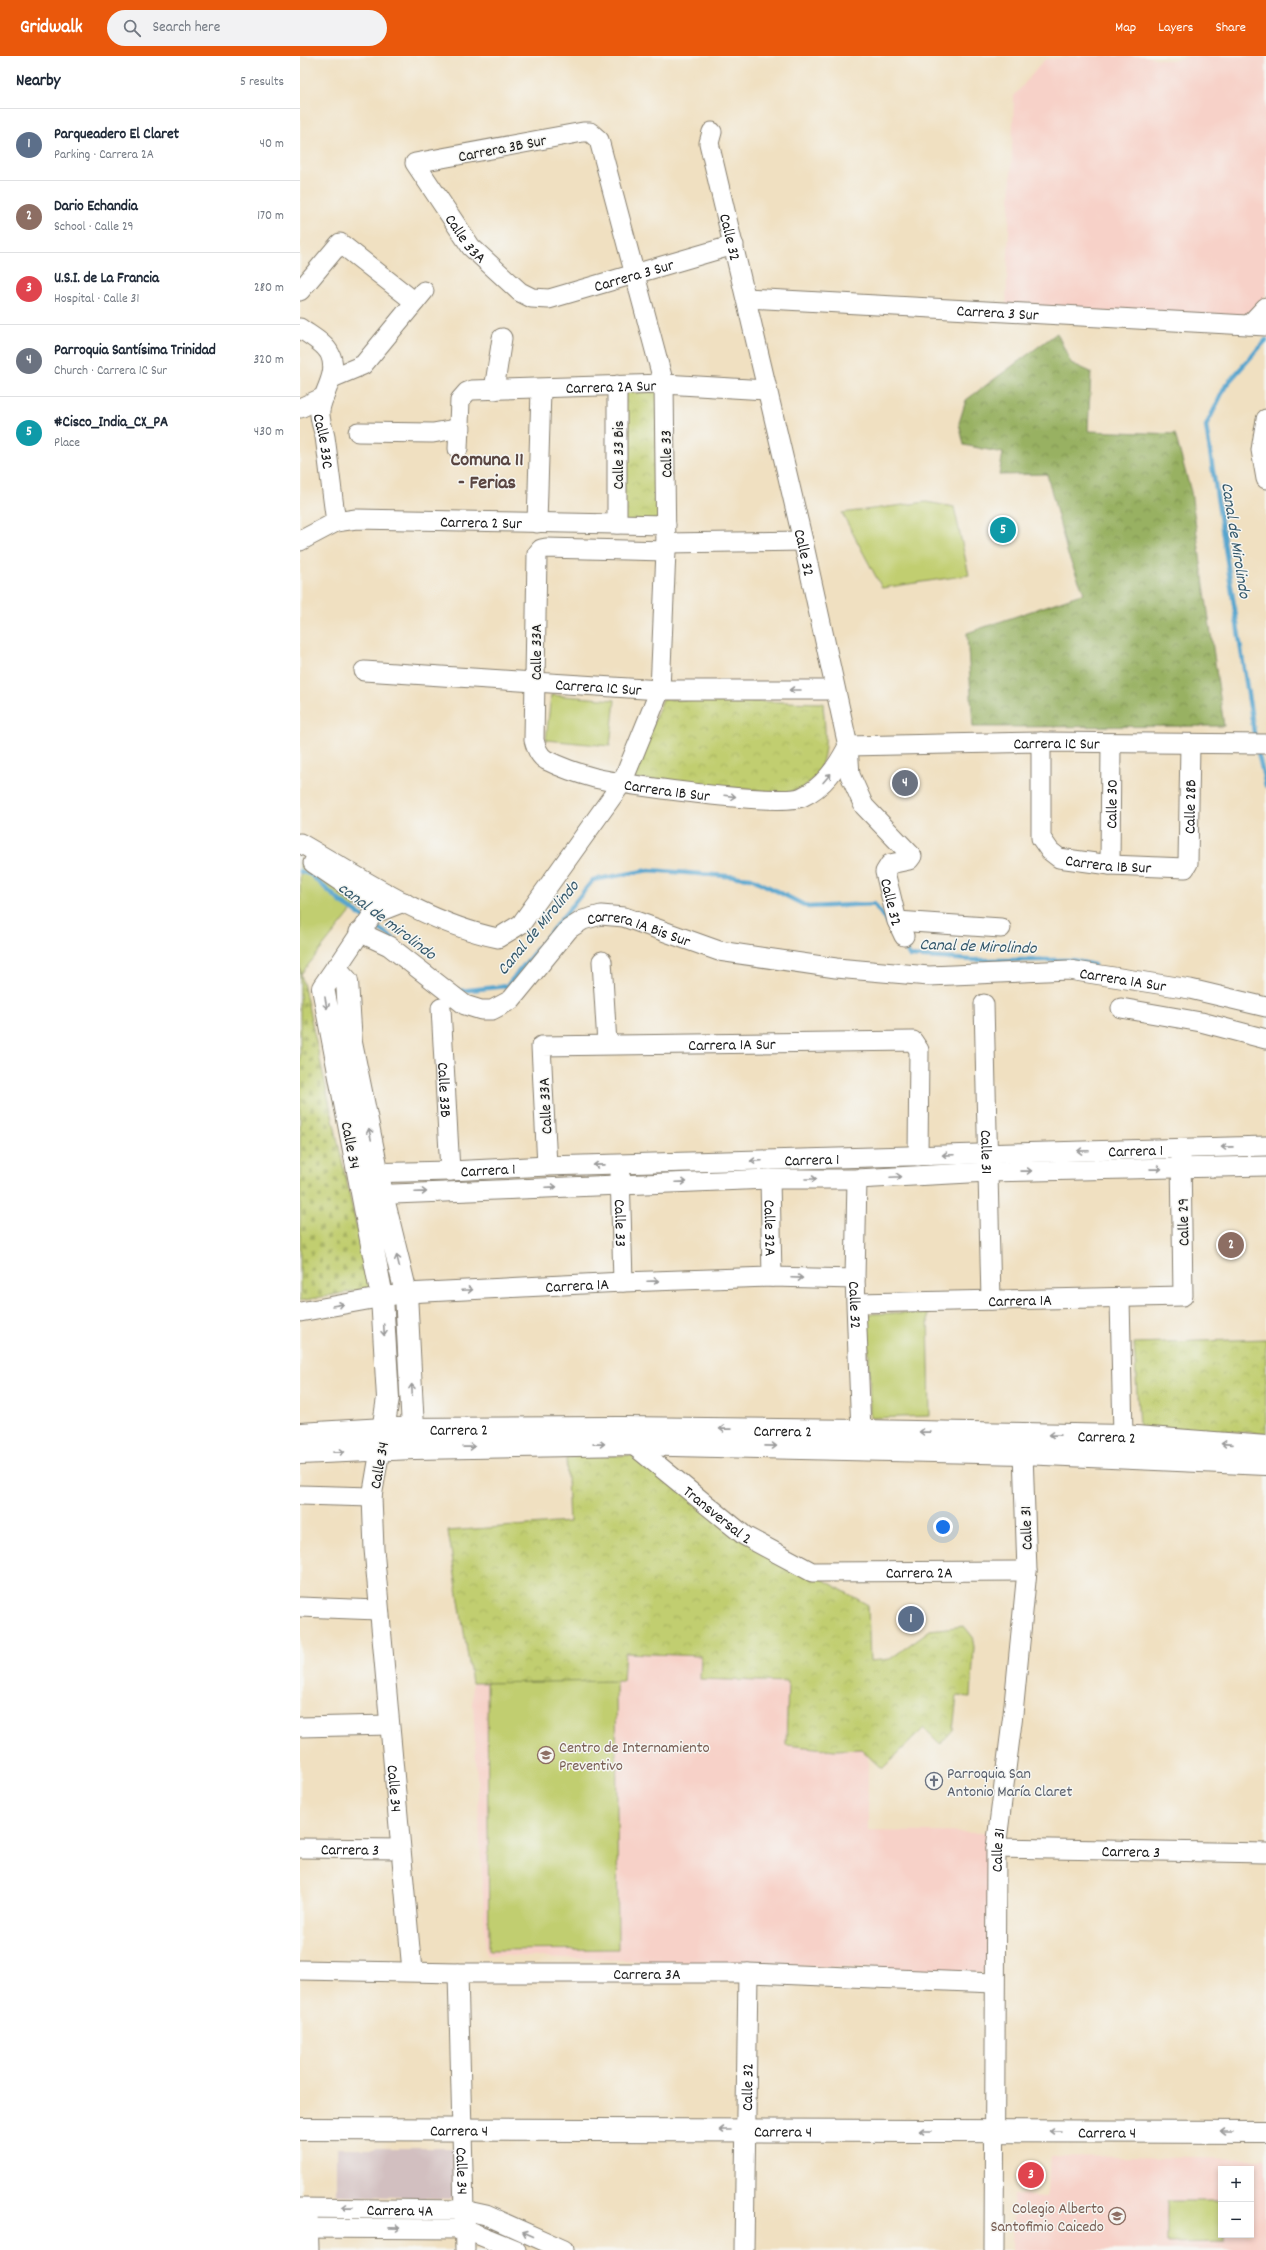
<!DOCTYPE html>
<meta charset="utf-8">
<style>
:root{--surface:#fff;--page:#f2f2f3;--text:#1f2937;--muted:#747a83;--line:#e0e1e3;--accent:#ea580c}
body{margin:0;font-family:Dekko,sans-serif;background:var(--page);color:var(--text)}
.controls{position:absolute;right:12px;bottom:12px;display:grid;overflow:hidden;border-radius:0px;box-shadow:0 2px 6px #0003}
.controls button{width:36px;height:36px;display:grid;place-items:center;padding:0;border:0;border-bottom:1px solid var(--line);background:var(--surface);color:var(--text);font:20px sans-serif}
.you{position:absolute;left:643px;top:1471px;width:14px;height:14px;margin:-10px;border:3px solid #fff;border-radius:50%;background:#1a73e8;box-shadow:0 0 0 6px #1a73e833}
.badge{display:grid;place-items:center;width:26px;height:26px;border-radius:50%;background:var(--accent);color:#fff;font-size:13px;font-weight:700}
.pin{position:absolute;translate:-50% -50%;border:2px solid #fff;box-shadow:0 1px 4px #0006}
.list{margin:0;padding:0;list-style:none}
h2{display:flex;justify-content:space-between;align-items:center;height:52px;margin:0;padding:0 16px;font-size:17px}
h2 small{font-size:13px;font-weight:400;color:var(--muted)}
.list li{display:grid;grid-template-columns:26px 1fr auto;gap:12px;align-items:center;box-sizing:border-box;height:72px;padding:0 16px;border-top:1px solid var(--line)}
.list b{display:block;font-size:15px;white-space:nowrap}
.list p{margin:0;font-size:13px;white-space:nowrap;color:var(--muted)}
.list em{font-size:13px;font-style:normal;color:var(--muted)}
.icon{flex:none;width:22px;height:22px;fill:none;stroke:currentColor;stroke-width:2;stroke-linecap:round;stroke-linejoin:round}
.map{position:relative;flex:none;width:966px;height:2194px;overflow:hidden}
header{display:flex;align-items:center;gap:24px;box-sizing:border-box;height:56px;padding:0 20px;background:var(--accent);color:#fff}
header strong{font-size:19px}
nav{display:flex;gap:22px;margin-inline-start:auto;font-size:14px}
.search{width:280px;height:36px;background:var(--page);display:flex;align-items:center;gap:10px;box-sizing:border-box;padding:0 14px;border-radius:22px;color:var(--muted);font-size:15px}
main{display:flex}
aside{flex:1;background:var(--surface)}
.map>svg:first-child{display:block}
.built{fill:#f7d1c8;fill-rule:evenodd}
.industrial{fill:#d2bfc0}
.grass{fill:#c1ce6f;stroke:#6e7546}
.forest{fill:url(#forest-crowns);stroke:#5a663f}
.cemetery{fill:url(#cemetery-stones);stroke:#6e7546}
.park{fill:url(#park-crowns);stroke:#6e7546}
.lines{fill:none;stroke-linecap:round;stroke-linejoin:round}
.stream{stroke:#54a4ce;stroke-width:4.5}
.street-casing{stroke:#867e6e;stroke-width:21}
.secondary-casing{stroke:#867e6e;stroke-width:24}
.street{stroke:#fff;stroke-width:19}
.secondary{stroke:#fff;stroke-width:22}
.oneway{stroke:#999}
.labels{text-anchor:middle;stroke-width:3;stroke-linejoin:round;paint-order:stroke}
.street-label{font-size:16px;fill:#1c1c1c;stroke:#f6f6f2}
.education-label{font-size:16px;fill:#785e54;stroke:#f6f6f2;text-anchor:start}
.worship-label{font-size:16px;fill:#5b616d;stroke:#f6f6f2;text-anchor:start}
.water-label{font-size:17px;font-style:italic;fill:#35596c;stroke:#f6f6f2}
.district-label{font-size:20px;font-weight:bold;fill:#5a4642;stroke:#f6f6f2}
</style>
<header>
<strong>Gridwalk</strong>
<div class="search"><svg class="icon" aria-label="search" viewBox="0 0 24 24"><circle cx="10" cy="10" r="6"/><path d="M15 15l6 6"/></svg>Search here</div>
<nav><a>Map</a><a>Layers</a><a>Share</a></nav>
</header>
<main>
<aside>
<h2>Nearby<small>5 results</small></h2>
<ul class="list">
<li><span class="badge" style="background:#5c6f8a">1</span><div><b>Parqueadero El Claret</b><p>Parking · Carrera 2A</p></div><em>40 m</em></li>
<li><span class="badge" style="background:#8d6e63">2</span><div><b>Dario Echandia</b><p>School · Calle 29</p></div><em>170 m</em></li>
<li><span class="badge" style="background:#e0444e">3</span><div><b>U.S.I. de La Francia</b><p>Hospital · Calle 31</p></div><em>280 m</em></li>
<li><span class="badge" style="background:#6b7280">4</span><div><b>Parroquia Santísima Trinidad</b><p>Church · Carrera 1C Sur</p></div><em>320 m</em></li>
<li><span class="badge" style="background:#0f9aa8">5</span><div><b>#Cisco_India_CX_PA</b><p>Place</p></div><em>430 m</em></li>
</ul>
</aside>
<div class="map">
<svg width="966" height="2194" viewBox="0 0 966 2194">
<defs>
<pattern id="forest-crowns" width="20" height="18" patternUnits="userSpaceOnUse"><rect width="20" height="18" fill="#98b162"/><path d="M2 6a3 3 0 1 1 6 0M12 15a3 3 0 1 1 6 0" fill="none" stroke="#7b8f50"/></pattern>
<pattern id="cemetery-stones" width="16" height="16" patternUnits="userSpaceOnUse"><rect width="16" height="16" fill="#c1ce6f"/><path d="M2 7V4a2 2 0 0 1 4 0v3zM10 15v-3a2 2 0 0 1 4 0v3z" fill="#a5b060"/></pattern>
<pattern id="park-crowns" width="20" height="18" patternUnits="userSpaceOnUse"><rect width="20" height="18" fill="#c1ce6f"/><path d="M2 6a3 3 0 1 1 6 0M12 15a3 3 0 1 1 6 0" fill="none" stroke="#a5b060"/></pattern>
</defs>
<rect width="100%" height="100%" fill="#f6f6f2"/>
<filter id="ink" filterUnits="userSpaceOnUse"><feTurbulence type="fractalNoise" baseFrequency=".025" numOctaves="2"/><feDisplacementMap in="SourceGraphic" scale="8" xChannelSelector="R" yChannelSelector="G"/><feConvolveMatrix kernelMatrix="1 2 1 2 8 2 1 2 1" color-interpolation-filters="sRGB"/></filter>
<filter id="wash" filterUnits="userSpaceOnUse"><feTurbulence type="fractalNoise" baseFrequency=".012" numOctaves="4" result="noise"/><feDisplacementMap in="SourceGraphic" scale="16" xChannelSelector="R" yChannelSelector="G"/><feGaussianBlur stdDeviation="0.9" result="paint"/><feColorMatrix in="noise" values="0 0 0 0 0 0 0 0 0 0 0 0 0 0 0 0 0 1.4 0 .05"/><feComposite in="paint" operator="in"/></filter>
<g filter="url(#wash)">
<rect width="100%" height="100%" fill="#f0e0c1"/>
<path class="built" d="M782,0H844L872,5L889,0H966V239L945,262L706,252L714,40L745,3Z
M266,1401L510,1557L568,1549V1775L689,1777L687,1917L186,1899L172,1627L148,1475L269,1466Z
M750,2100L966,2103V2194H712L713,2139L747,2141ZM921,2113H951V2179H921Z"/>
<path class="industrial" d="M37,2092H156L155,2143L37,2139Z"/>
<path class="grass" d="M626,446L654,451L669,519L582,532L542,457Z
M251,639L315,644L310,690L246,684Z
M0,806L59,846L1,918L0,913Z
M628,1256L630,1360L570,1362L568,1258Z
M316,1623L318,1893L189,1894L187,1625Z
M867,2145H921V2179H925V2186L867,2187Z"/>
<path class="forest" d="M757,277L771,307L791,316L788,375L875,378L891,436L924,670L673,671L667,577L784,537L768,499L747,418L699,419L703,397L664,389L659,367L666,344Z"/>
<path class="cemetery" d="M0,913L70,1232L0,1245Z"/>
<path class="park" d="M364,328L366,469L317,468V329Z
M363,643L523,647C525,677 532,711 504,731C499,734 492,735 486,737L330,722Z
M966,1283V1377L839,1371L834,1287Z
M333,1399L503,1512L568,1549L570,1605L590,1603L630,1574L664,1570L672,1580L674,1591L671,1641L657,1640L653,1674L640,1688L624,1672L582,1713L561,1693L535,1694L486,1689L488,1626L400,1623L401,1600L325,1597L323,1625L172,1627L148,1475L269,1466L266,1401Z"/>
<g class="lines">
<path class="stream" d="M955,683L906,370L926,329L966,284
M957,692L966,730
M0,815L11,819L42,847L65,862
M71,867L94,883
M601,886L610,900L673,904H772L794,909
M156,933L159,935L207,930L293,824L349,814L451,822L508,851L574,848L590,870"/>
</g>
</g>
<g filter="url(#ink)">
<g class="lines">
<g class="street-casing">
<g id="street">
<path id="s1" d="M412,76L409,87L503,485L548,690L550,719L564,750L612,800L609,804L590,808L585,816L597,865L604,880"/>
<path d="M0,235L40,187L115,246"/>
<path id="s2" d="M446,242L966,270"/>
<path d="M949,269L966,251"/>
<path id="s3" d="M0,272C9,279 25,287 30,298C39,318 23,335 20,354C19,364 23,371 25,381C29,409 32,438 36,466"/>
<path d="M32,322L63,309L124,235"/>
<path d="M317,329V468"/>
<path d="M194,334L202,282"/>
<path d="M0,352L24,341"/>
<path d="M966,363L961,394L966,423"/>
<path d="M58,376L133,377L161,372"/>
<path id="s4" d="M158,393L160,344L167,336L172,334L364,328L466,334"/>
<path d="M237,467L241,334"/>
<path id="s5" d="M0,485L36,466L56,463L366,469"/>
<path d="M366,487L503,485"/>
<path id="s6" d="M366,495L246,492L241,493L237,498L234,684C236,692 239,700 246,704C260,711 280,718 295,722C324,729 481,751 502,741C524,731 537,711 548,690L741,686L966,688"/>
<path id="s7" d="M64,615L360,634H534"/>
<path id="s8" d="M741,686V782L750,795L759,802L810,809L885,812L888,807L890,688"/>
<path id="s9" d="M0,787C63,823 126,867 198,882L221,868L322,727L360,634L366,495L364,328L299,84L290,76H283L115,107L171,191L220,236L232,242L249,243L434,189"/>
<path d="M13,807L81,853"/>
<path id="s10" d="M810,809L811,687"/>
<path d="M597,865L701,872"/>
<path id="s11" d="M59,876L89,890L165,949L181,954H192L211,944L269,873L283,864L301,859L324,861L419,895L536,912L629,920L769,914L890,933L966,951"/>
<path d="M302,905L307,988"/>
<path d="M36,913L73,858L104,846"/>
<path id="s12" d="M684,948L691,1244"/>
<path id="s13" d="M141,952L150,1115"/>
<path d="M821,952L901,966L966,983"/>
<path id="s14" d="M247,1110L241,990L613,985L619,994L618,1100"/>
<path id="s15" d="M320,1116L323,1226"/>
<path id="s16" d="M63,1117L150,1115L247,1110L966,1090"/>
<path id="s17" d="M470,1123L472,1221"/>
<path id="s18" d="M557,1123L555,1223L561,1375"/>
<path d="M68,1139L470,1123H557L688,1116L966,1110"/>
<path d="M820,1242L823,1380"/>
<path id="s19" d="M557,1247L883,1240L881,1100"/>
<path id="s20" d="M0,1256L106,1237L323,1226L472,1221L555,1223"/>
<path id="s21" d="M332,1388L445,1480L512,1516L727,1515"/>
<path id="s22" d="M80,1394L72,1441L74,1493L112,1915"/>
<path d="M0,1439L72,1441"/>
<path d="M0,1551L78,1554"/>
<path d="M0,1671L89,1669"/>
<path id="s23" d="M0,1792L100,1793"/>
<path id="s24" d="M696,1792L966,1797"/>
<path id="s25" d="M0,1914L158,1917H448L694,1927"/>
<path id="s26" d="M158,1917L165,2194"/>
<path id="s27" d="M0,2152L163,2154L186,2159L264,2194"/>
<path d="M8,2158L9,2194"/>
<path d="M0,2172L164,2173L216,2194"/>
<path id="s28" d="M444,2194L448,1917"/>
<path id="s29" d="M694,2194L696,1792L713,1658L727,1515L723,1397"/>
</g>
</g>
<g class="secondary-casing">
<g id="secondary">
<path id="s30" d="M0,1378L84,1373L322,1372L561,1375L823,1380L966,1391"/>
<path d="M80,1394L88,1342L82,1241L23,932L36,913L47,925L51,987L82,1138L106,1237L114,1392"/>
<path d="M0,1397L114,1392L332,1388L723,1397L966,1408"/>
<path id="s31" d="M0,2073L966,2076"/>
</g>
</g>
<use href="#street" class="street"/>
<use href="#secondary" class="secondary"/>
</g>
<defs><path id="oneway-shaft" d="M-6 0H5M1.5-3L5.5 0L1.5 3" fill="none" stroke-width="1.6" stroke-linecap="round" stroke-linejoin="round"/></defs>
<g class="oneway">
<use href="#oneway-shaft" transform="translate(495 634) rotate(-180)"/>
<use href="#oneway-shaft" transform="translate(527 722) rotate(-49)"/>
<use href="#oneway-shaft" transform="translate(430 740) rotate(7)"/>
<use href="#oneway-shaft" transform="translate(26 947) rotate(80)"/>
<use href="#oneway-shaft" transform="translate(70 1078) rotate(-102)"/>
<use href="#oneway-shaft" transform="translate(927 1091) rotate(179)"/>
<use href="#oneway-shaft" transform="translate(783 1095) rotate(178)"/>
<use href="#oneway-shaft" transform="translate(648 1099) rotate(178)"/>
<use href="#oneway-shaft" transform="translate(456 1105) rotate(178)"/>
<use href="#oneway-shaft" transform="translate(299 1109) rotate(179)"/>
<use href="#oneway-shaft" transform="translate(856 1113) rotate(-1)"/>
<use href="#oneway-shaft" transform="translate(726 1115) rotate(-1)"/>
<use href="#oneway-shaft" transform="translate(596 1121) rotate(-3)"/>
<use href="#oneway-shaft" transform="translate(511 1123)"/>
<use href="#oneway-shaft" transform="translate(381 1126) rotate(-2)"/>
<use href="#oneway-shaft" transform="translate(251 1131) rotate(-2)"/>
<use href="#oneway-shaft" transform="translate(121 1136) rotate(-2)"/>
<use href="#oneway-shaft" transform="translate(98 1205) rotate(-104)"/>
<use href="#oneway-shaft" transform="translate(497 1222) rotate(2)"/>
<use href="#oneway-shaft" transform="translate(353 1225) rotate(-2)"/>
<use href="#oneway-shaft" transform="translate(167 1234) rotate(-3)"/>
<use href="#oneway-shaft" transform="translate(38 1249) rotate(-10)"/>
<use href="#oneway-shaft" transform="translate(84 1274) rotate(87)"/>
<use href="#oneway-shaft" transform="translate(112 1334) rotate(-93)"/>
<use href="#oneway-shaft" transform="translate(425 1373) rotate(-179)"/>
<use href="#oneway-shaft" transform="translate(625 1376) rotate(-179)"/>
<use href="#oneway-shaft" transform="translate(755 1379) rotate(-179)"/>
<use href="#oneway-shaft" transform="translate(299 1388) rotate(-1)"/>
<use href="#oneway-shaft" transform="translate(927 1388) rotate(-176)"/>
<use href="#oneway-shaft" transform="translate(471 1390) rotate(1)"/>
<use href="#oneway-shaft" transform="translate(169 1391) rotate(-1)"/>
<use href="#oneway-shaft" transform="translate(39 1396) rotate(-2)"/>
<use href="#oneway-shaft" transform="translate(425 2074) rotate(-180)"/>
<use href="#oneway-shaft" transform="translate(625 2075) rotate(-180)"/>
<use href="#oneway-shaft" transform="translate(755 2075) rotate(-180)"/>
<use href="#oneway-shaft" transform="translate(927 2076) rotate(-180)"/>
<use href="#oneway-shaft" transform="translate(47 2151) rotate(-179)"/>
<use href="#oneway-shaft" transform="translate(95 2172) rotate(1)"/>
<use href="#oneway-shaft" transform="translate(228 2178) rotate(-156)"/>
</g>
</g>
<defs>
<g id="university-ring" transform="scale(0.9)"><circle r="9.5" fill="#f6f6f2" stroke="#8d6e63" stroke-width="1.5"/><path d="M0-5L7-2L0 1L-7-2ZM-4 1L0 2.5L4 1V4Q0 6-4 4Z" fill="#8d6e63"/></g>
<g id="church-ring" transform="scale(0.9)"><circle r="9.5" fill="#f6f6f2" stroke="#6b7280" stroke-width="1.5"/><path d="M-1.2-6h2.4v3.5h3.3v2.4h-3.3V6h-2.4V-.1h-3.3v-2.4h3.3Z" fill="#6b7280"/></g>
<g id="school-ring" transform="scale(0.9)"><circle r="9.5" fill="#f6f6f2" stroke="#8d6e63" stroke-width="1.5"/><path d="M0-5L7-2L0 1L-7-2ZM-4 1L0 2.5L4 1V4Q0 6-4 4Z" fill="#8d6e63"/></g>
</defs>
<g fill-rule="evenodd">
<use href="#university-ring" x="246" y="1699"/>
<use href="#church-ring" x="634" y="1725"/>
<use href="#school-ring" x="817" y="2160"/>
</g>
<g class="labels">
<g class="street-label">
<text transform="translate(202 91) rotate(-11)" y="6">Carrera 3B Sur</text>
<text dy="6" stroke="none"><textPath href="#s9" startOffset="1361">Calle 33A</textPath></text>
<text dy="6" stroke="none"><textPath href="#s1" startOffset="108">Calle 32</textPath></text>
<text dy="6" stroke="none"><textPath href="#s9" startOffset="1556">Carrera 3 Sur</textPath></text>
<text dy="6" stroke="none"><textPath href="#s2" startOffset="252">Carrera 3 Sur</textPath></text>
<text dy="6" stroke="none"><textPath href="#s4" startOffset="204">Carrera 2A Sur</textPath></text>
<text dy="6" stroke="none"><textPath href="#s3" startOffset="130">Calle 33C</textPath></text>
<text transform="translate(365 398) rotate(-91)" y="6">Calle 33</text>
<text transform="translate(317 399) rotate(-90)" y="6">Calle 33 Bis</text>
<text dy="6" stroke="none"><textPath href="#s5" startOffset="186">Carrera 2 Sur</textPath></text>
<text dy="6" stroke="none"><textPath href="#s1" startOffset="432">Calle 32</textPath></text>
<text transform="translate(235 596) rotate(-90)" y="6">Calle 33A</text>
<text dy="6" stroke="none"><textPath href="#s7" startOffset="235">Carrera 1C Sur</textPath></text>
<text dy="6" stroke="none"><textPath href="#s6" startOffset="881">Carrera 1C Sur</textPath></text>
<text dy="6" stroke="none"><textPath href="#s6" startOffset="467">Carrera 1B Sur</textPath></text>
<text dy="6" stroke="none"><textPath href="#s10" startOffset="61">Calle 30</textPath></text>
<text dy="6" stroke="none"><textPath href="#s8" startOffset="312">Calle 28B</textPath></text>
<text dy="6" stroke="none"><textPath href="#s8" startOffset="173">Carrera 1B Sur</textPath></text>
<text dy="6" stroke="none"><textPath href="#s1" startOffset="827">Calle 32</textPath></text>
<text dy="6" stroke="none"><textPath href="#s11" startOffset="345">Carrera 1A Bis Sur</textPath></text>
<text dy="6" stroke="none"><textPath href="#s11" startOffset="836">Carrera 1A Sur</textPath></text>
<text dy="6" stroke="none"><textPath href="#s14" startOffset="311">Carrera 1A Sur</textPath></text>
<text dy="6" stroke="none"><textPath href="#s13" startOffset="82">Calle 33B</textPath></text>
<text transform="translate(244 1050) rotate(-93)" y="6">Calle 33A</text>
<text transform="translate(52 1089) rotate(79)" y="6">Calle 34</text>
<text dy="6" stroke="none"><textPath href="#s16" startOffset="773">Carrera 1</textPath></text>
<text dy="6" stroke="none"><textPath href="#s12" startOffset="148">Calle 31</textPath></text>
<text dy="6" stroke="none"><textPath href="#s16" startOffset="449">Carrera 1</textPath></text>
<text dy="6" stroke="none"><textPath href="#s16" startOffset="125">Carrera 1</textPath></text>
<text transform="translate(882 1166) rotate(-91)" y="6">Calle 29</text>
<text dy="6" stroke="none"><textPath href="#s15" startOffset="51">Calle 33</textPath></text>
<text dy="6" stroke="none"><textPath href="#s17" startOffset="49">Calle 32A</textPath></text>
<text dy="6" stroke="none"><textPath href="#s20" startOffset="279">Carrera 1A</textPath></text>
<text dy="6" stroke="none"><textPath href="#s19" startOffset="163">Carrera 1A</textPath></text>
<text dy="6" stroke="none"><textPath href="#s18" startOffset="126">Calle 32</textPath></text>
<text dy="6" stroke="none"><textPath href="#s30" startOffset="159">Carrera 2</textPath></text>
<text dy="6" stroke="none"><textPath href="#s30" startOffset="483">Carrera 2</textPath></text>
<text dy="6" stroke="none"><textPath href="#s30" startOffset="807">Carrera 2</textPath></text>
<text transform="translate(78 1409) rotate(-80)" y="6">Calle 34</text>
<text dy="6" stroke="none"><textPath href="#s21" startOffset="111">Transversal 2</textPath></text>
<text transform="translate(725 1472) rotate(-92)" y="6">Calle 31</text>
<text dy="6" stroke="none"><textPath href="#s21" startOffset="329">Carrera 2A</textPath></text>
<text dy="6" stroke="none"><textPath href="#s22" startOffset="340">Calle 34</textPath></text>
<text dy="6" stroke="none"><textPath href="#s23" startOffset="50">Carrera 3</textPath></text>
<text dy="6" stroke="none"><textPath href="#s24" startOffset="135">Carrera 3</textPath></text>
<text dy="6" stroke="none"><textPath href="#s29" startOffset="400">Calle 31</textPath></text>
<text dy="6" stroke="none"><textPath href="#s25" startOffset="347">Carrera 3A</textPath></text>
<text dy="6" stroke="none"><textPath href="#s28" startOffset="163">Calle 32</textPath></text>
<text dy="6" stroke="none"><textPath href="#s31" startOffset="159">Carrera 4</textPath></text>
<text dy="6" stroke="none"><textPath href="#s31" startOffset="483">Carrera 4</textPath></text>
<text dy="6" stroke="none"><textPath href="#s31" startOffset="807">Carrera 4</textPath></text>
<text dy="6" stroke="none"><textPath href="#s26" startOffset="198">Calle 34</textPath></text>
<text dy="6" stroke="none"><textPath href="#s27" startOffset="100">Carrera 4A</textPath></text>
</g>
<g class="education-label">
<text x="259" y="1696">Centro de Internamiento<tspan x="259" dy="18">Preventivo</tspan></text>
<text x="804" y="2157" text-anchor="end">Colegio Alberto<tspan x="804" dy="18">Santofimio Caicedo</tspan></text>
</g>
<g class="worship-label">
<text x="647" y="1722">Parroquia San<tspan x="647" dy="18">Antonio María Claret</tspan></text>
</g>
<g class="water-label">
<text transform="translate(937 484) rotate(81)" y="6">Canal de Mirolindo</text>
<text transform="translate(88 864) rotate(37)" y="6">canal de mirolindo</text>
<text transform="translate(237 871) rotate(-50)" y="6">Canal de Mirolindo</text>
<text transform="translate(678 889) rotate(2)" y="6">Canal de Mirolindo</text>
</g>
<g class="district-label">
<text x="187" y="409">Comuna 11<tspan x="187" dy="23">- Ferias</tspan></text>
</g>
</g>
</svg>
<div class="controls">
<button>+</button>
<button>−</button>
</div>
<div class="you"></div>
<div class="pin badge" style="left:611px;top:1563px;background:#5c6f8a">1</div>
<div class="pin badge" style="left:931px;top:1189px;background:#8d6e63">2</div>
<div class="pin badge" style="left:731px;top:2119px;background:#e0444e">3</div>
<div class="pin badge" style="left:605px;top:727px;background:#6b7280">4</div>
<div class="pin badge" style="left:703px;top:474px;background:#0f9aa8">5</div>
</div>
</main>
